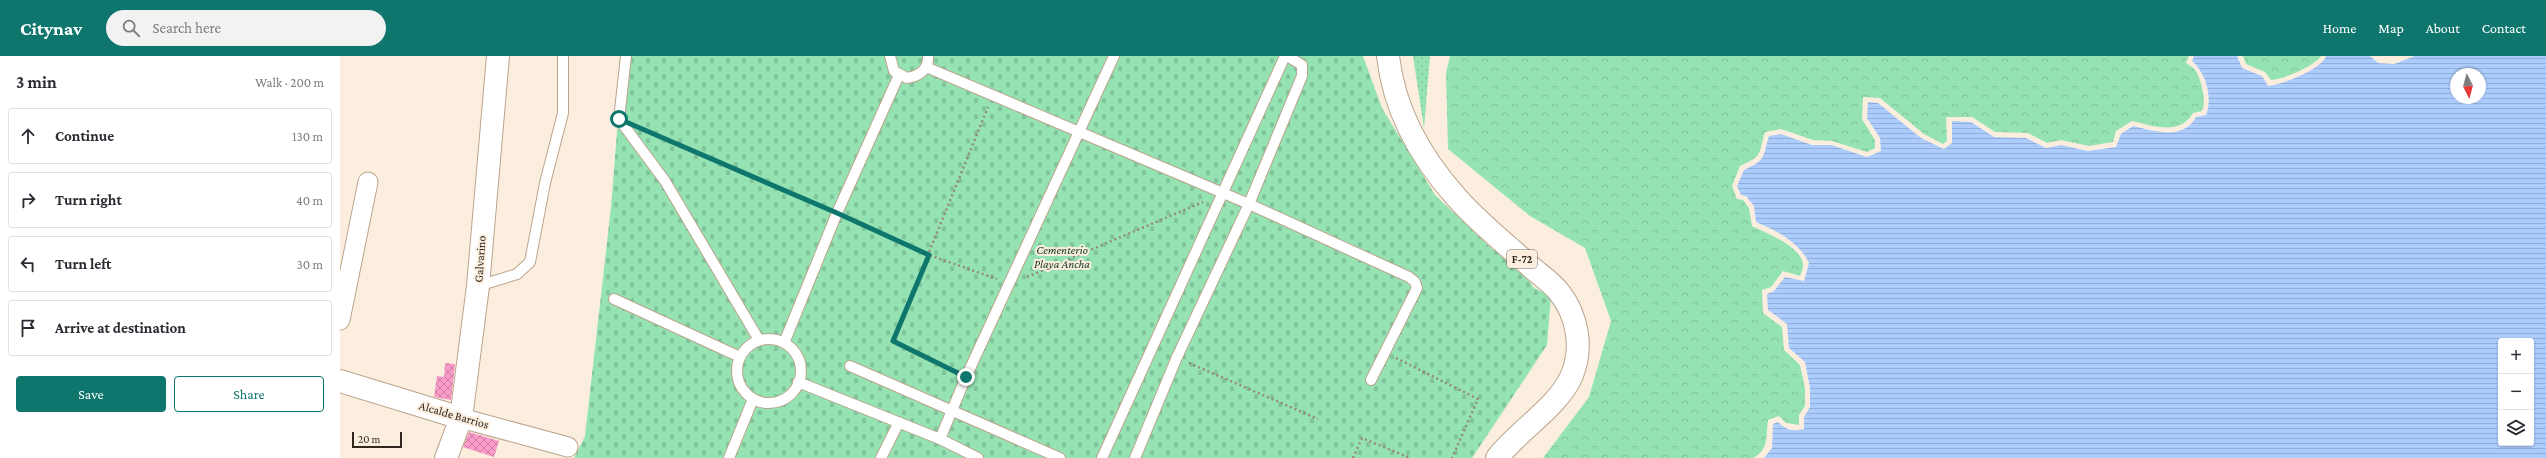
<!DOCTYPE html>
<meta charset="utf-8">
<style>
:root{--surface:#fff;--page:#f2f2f3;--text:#2b2b33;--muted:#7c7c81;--line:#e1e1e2;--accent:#0f766e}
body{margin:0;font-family:"Crimson Pro",serif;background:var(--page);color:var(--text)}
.controls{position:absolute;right:12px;bottom:12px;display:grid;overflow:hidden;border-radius:4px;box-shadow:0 1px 3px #0004}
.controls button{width:36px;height:36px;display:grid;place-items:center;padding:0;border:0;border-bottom:1px solid var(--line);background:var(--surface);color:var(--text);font:20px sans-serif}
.compass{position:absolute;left:2110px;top:12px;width:36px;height:36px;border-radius:50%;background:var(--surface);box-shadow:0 1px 3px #0004;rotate:174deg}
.scale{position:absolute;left:12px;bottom:10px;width:50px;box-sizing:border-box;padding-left:4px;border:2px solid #30271e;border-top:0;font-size:11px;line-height:14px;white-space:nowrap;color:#30271e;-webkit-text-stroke:3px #fceedf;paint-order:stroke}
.stop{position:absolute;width:12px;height:12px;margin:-9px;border:3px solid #0f766e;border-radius:50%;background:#fff}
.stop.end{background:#0f766e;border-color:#fff;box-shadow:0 1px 4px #0008}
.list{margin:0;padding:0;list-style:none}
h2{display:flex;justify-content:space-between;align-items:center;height:52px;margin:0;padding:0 16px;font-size:17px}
h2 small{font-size:13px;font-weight:400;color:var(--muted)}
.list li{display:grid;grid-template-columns:26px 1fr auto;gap:12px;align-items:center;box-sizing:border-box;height:56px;margin:0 8px 8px;padding:0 8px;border:1px solid var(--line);border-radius:4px}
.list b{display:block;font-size:15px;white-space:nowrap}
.list em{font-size:13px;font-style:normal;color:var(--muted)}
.actions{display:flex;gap:8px;padding:12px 16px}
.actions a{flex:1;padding:9px 0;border:1px solid var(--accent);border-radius:4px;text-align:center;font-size:14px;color:var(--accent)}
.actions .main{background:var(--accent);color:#fff}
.icon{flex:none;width:22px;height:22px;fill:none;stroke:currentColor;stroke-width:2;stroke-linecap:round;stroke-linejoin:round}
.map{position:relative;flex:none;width:2206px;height:402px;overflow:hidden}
header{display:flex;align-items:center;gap:24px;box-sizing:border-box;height:56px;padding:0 20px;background:var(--accent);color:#fff}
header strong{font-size:19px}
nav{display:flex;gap:22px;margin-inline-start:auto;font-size:14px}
.search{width:280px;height:36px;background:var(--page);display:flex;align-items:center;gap:10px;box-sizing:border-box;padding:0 14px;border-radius:22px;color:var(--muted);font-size:15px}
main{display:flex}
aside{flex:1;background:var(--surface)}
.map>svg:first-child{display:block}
.grass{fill:url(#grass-dots)}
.cemetery{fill:url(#cemetery-stones)}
.park{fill:url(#park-crowns)}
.water{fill:url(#water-rules);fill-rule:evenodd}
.building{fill:url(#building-cross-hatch)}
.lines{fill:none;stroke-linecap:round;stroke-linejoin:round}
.service-casing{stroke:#baa48d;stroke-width:12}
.minor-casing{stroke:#baa48d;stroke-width:21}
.tertiary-casing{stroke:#baa48d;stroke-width:24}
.primary-casing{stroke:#baa48d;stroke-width:24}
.path{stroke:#95897d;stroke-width:2.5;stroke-dasharray:2 3;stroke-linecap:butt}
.service{stroke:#fff;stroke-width:10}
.minor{stroke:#fff;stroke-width:19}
.tertiary{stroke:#fff;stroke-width:22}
.primary{stroke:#fff;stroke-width:22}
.route{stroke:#0f766e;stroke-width:5}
.labels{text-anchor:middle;stroke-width:4;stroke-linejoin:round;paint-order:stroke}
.shield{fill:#fceedf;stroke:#6d6358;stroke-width:1}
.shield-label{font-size:11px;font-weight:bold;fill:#30271e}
.park-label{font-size:12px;font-style:italic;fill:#0e3923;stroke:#fceedf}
.street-label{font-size:12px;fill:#30271e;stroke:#fceedf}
</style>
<header>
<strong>Citynav</strong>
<div class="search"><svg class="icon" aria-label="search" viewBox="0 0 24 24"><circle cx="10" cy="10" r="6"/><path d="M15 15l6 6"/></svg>Search here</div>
<nav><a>Home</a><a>Map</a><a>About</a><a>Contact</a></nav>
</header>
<main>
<aside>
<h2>3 min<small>Walk · 200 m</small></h2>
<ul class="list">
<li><svg class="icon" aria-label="ahead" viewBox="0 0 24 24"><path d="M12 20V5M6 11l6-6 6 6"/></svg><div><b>Continue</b></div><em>130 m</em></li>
<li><svg class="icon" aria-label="right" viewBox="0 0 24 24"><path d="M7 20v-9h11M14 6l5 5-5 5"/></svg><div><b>Turn right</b></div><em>40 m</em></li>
<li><svg class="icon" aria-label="left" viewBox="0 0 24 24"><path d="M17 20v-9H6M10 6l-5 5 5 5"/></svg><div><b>Turn left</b></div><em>30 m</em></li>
<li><svg class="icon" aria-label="arrive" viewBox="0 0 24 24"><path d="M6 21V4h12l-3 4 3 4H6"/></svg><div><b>Arrive at destination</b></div></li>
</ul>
<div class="actions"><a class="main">Save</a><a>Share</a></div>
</aside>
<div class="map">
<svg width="2206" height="402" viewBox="0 0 2206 402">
<defs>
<pattern id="grass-dots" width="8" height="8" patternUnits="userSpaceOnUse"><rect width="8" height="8" fill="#95e3b3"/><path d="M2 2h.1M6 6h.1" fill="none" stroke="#81c39a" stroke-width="1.8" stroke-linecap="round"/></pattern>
<pattern id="cemetery-stones" width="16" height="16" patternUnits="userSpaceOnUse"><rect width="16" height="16" fill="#95e3b3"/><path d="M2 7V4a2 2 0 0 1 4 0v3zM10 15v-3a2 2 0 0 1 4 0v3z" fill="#81c39a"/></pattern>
<pattern id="park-crowns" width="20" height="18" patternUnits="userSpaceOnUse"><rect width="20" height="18" fill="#95e3b3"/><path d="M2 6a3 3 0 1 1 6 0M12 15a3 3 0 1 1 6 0" fill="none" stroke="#81c39a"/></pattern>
<pattern id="water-rules" width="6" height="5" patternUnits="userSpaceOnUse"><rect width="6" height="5" fill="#abccfc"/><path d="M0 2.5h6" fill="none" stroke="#93afd8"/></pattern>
<pattern id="building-cross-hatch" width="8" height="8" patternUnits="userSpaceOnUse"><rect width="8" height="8" fill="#fb9bca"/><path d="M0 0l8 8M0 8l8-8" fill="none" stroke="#cc7ea3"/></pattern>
</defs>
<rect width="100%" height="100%" fill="#fceedf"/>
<path class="grass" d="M1073,0H1090L1084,72Z"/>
<path class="cemetery" d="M283,0H1023L1042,52L1095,139L1152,193L1177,207L1194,232L1211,240L1207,289L1132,402H234L245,380L271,151Z"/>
<path class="park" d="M1110,0H1849L1846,7C1849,9 1854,12 1856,15C1861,24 1867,45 1862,55L1853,57C1840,80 1813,70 1792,65L1776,75L1773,86L1749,90L1721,84L1707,87L1688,77L1655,76L1632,61H1606L1607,85L1603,88L1584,78L1540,42L1523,41L1522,63L1535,84V92L1527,96L1492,85L1473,84L1441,73L1425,76C1418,99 1424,99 1400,110L1392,130L1397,143L1403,144L1409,152L1412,170C1425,176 1462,191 1463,208C1464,211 1461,217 1460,220L1443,215L1431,231L1422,234L1423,257L1442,271L1444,294L1460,309L1465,332V350L1459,359V369L1446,367L1439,360L1428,364C1426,380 1429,394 1413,402H1203L1249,341L1271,265L1245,192L1190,160L1108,93L1106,17Z
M1903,0H1981C1975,10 1942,24 1931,24L1925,16L1906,8Z"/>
<path class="water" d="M1854,0H1897L1902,12L1922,20L1928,30C1942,29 1982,13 1986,0H2030L2038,7L2054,8L2075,0H2206V402H1424L1432,392L1433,368L1438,366C1446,374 1453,376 1464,373V361L1470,351V332L1465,306L1449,292L1447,268L1428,254L1427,238L1434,235L1445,221L1464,225L1469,207C1459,186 1437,175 1416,166L1414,150L1406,140L1401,139L1397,130L1404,114C1427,103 1422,102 1429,80L1441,78L1472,89H1491L1527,101L1541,95L1540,82L1527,62L1528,46L1538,47L1581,82L1604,93L1612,87V65L1631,66L1654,81L1686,82L1706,92L1721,89L1748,95L1776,91L1781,78L1793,70C1814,75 1843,85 1856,61L1866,59C1873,42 1866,17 1852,5ZM2116,18H2140V42H2116ZM2161,285H2191V387H2161Z"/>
<path class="building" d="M105,307L115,308L111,344L94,341L97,320L104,321Z
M129,376L159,385L154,401L123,391Z"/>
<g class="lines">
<g class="service-casing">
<path id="service" d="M286,0L279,63L325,125L419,284
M550,0L554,15L567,22C579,20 589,14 588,0
M586,11L909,148L962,20V9L947,0
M138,230L177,218L190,206L205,127L223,57V0
M274,243L400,301
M397 315a32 32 0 1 1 64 0a32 32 0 1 1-64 0Z
M444,287L497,157L559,19
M510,310L720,402
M458,326L600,383L638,402
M600,383L626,321L774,0
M389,402L413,343
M541,402L559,366
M762,402L945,0
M795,402L837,301L909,148L1069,221L1075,226L1077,232L1031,324"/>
</g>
<g class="minor-casing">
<path id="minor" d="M0,264L28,126
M121,362L228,391"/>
</g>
<g class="tertiary-casing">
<path id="tertiary" d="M0,325L121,362
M106,402L121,362L138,230L158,0"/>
</g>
<g class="primary-casing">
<path id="primary" d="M1048,0C1054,54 1081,102 1117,142C1139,167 1166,188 1190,210C1200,219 1211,226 1219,236C1238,260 1243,292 1232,319C1219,350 1179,374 1157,402"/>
</g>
<path class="path" d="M304,74L485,152
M508,162L589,199L657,223
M687,221L863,146
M1056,302L1138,343L1112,402
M849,307L978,363
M615,315L553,285L648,51
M1013,402L1022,382L1070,402"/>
<use href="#service" class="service"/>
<use href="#minor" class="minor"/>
<use href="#tertiary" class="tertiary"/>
<use href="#primary" class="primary"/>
</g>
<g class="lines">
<path class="route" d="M279,63L497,157L589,199L553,285L626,321"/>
</g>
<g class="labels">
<rect class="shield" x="1167" y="194" width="30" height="18" rx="3"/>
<g class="shield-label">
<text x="1182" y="207">F-72</text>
</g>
<g class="park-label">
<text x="722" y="198">Cementerio<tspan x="722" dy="14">Playa Ancha</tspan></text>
</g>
<g class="street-label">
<text transform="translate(140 203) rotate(-86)" y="4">Galvarino</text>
<text transform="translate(114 359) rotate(16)" y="4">Alcalde Barrios</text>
</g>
</g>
</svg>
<div class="controls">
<button>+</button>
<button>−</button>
<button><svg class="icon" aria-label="layers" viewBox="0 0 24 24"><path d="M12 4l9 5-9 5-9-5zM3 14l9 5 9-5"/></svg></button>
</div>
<svg class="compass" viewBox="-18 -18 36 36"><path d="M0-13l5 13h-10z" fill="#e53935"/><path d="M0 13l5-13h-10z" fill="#7c7c81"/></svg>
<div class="scale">20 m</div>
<div class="stop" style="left:279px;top:63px"></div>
<div class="stop end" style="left:626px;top:321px"></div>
</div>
</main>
